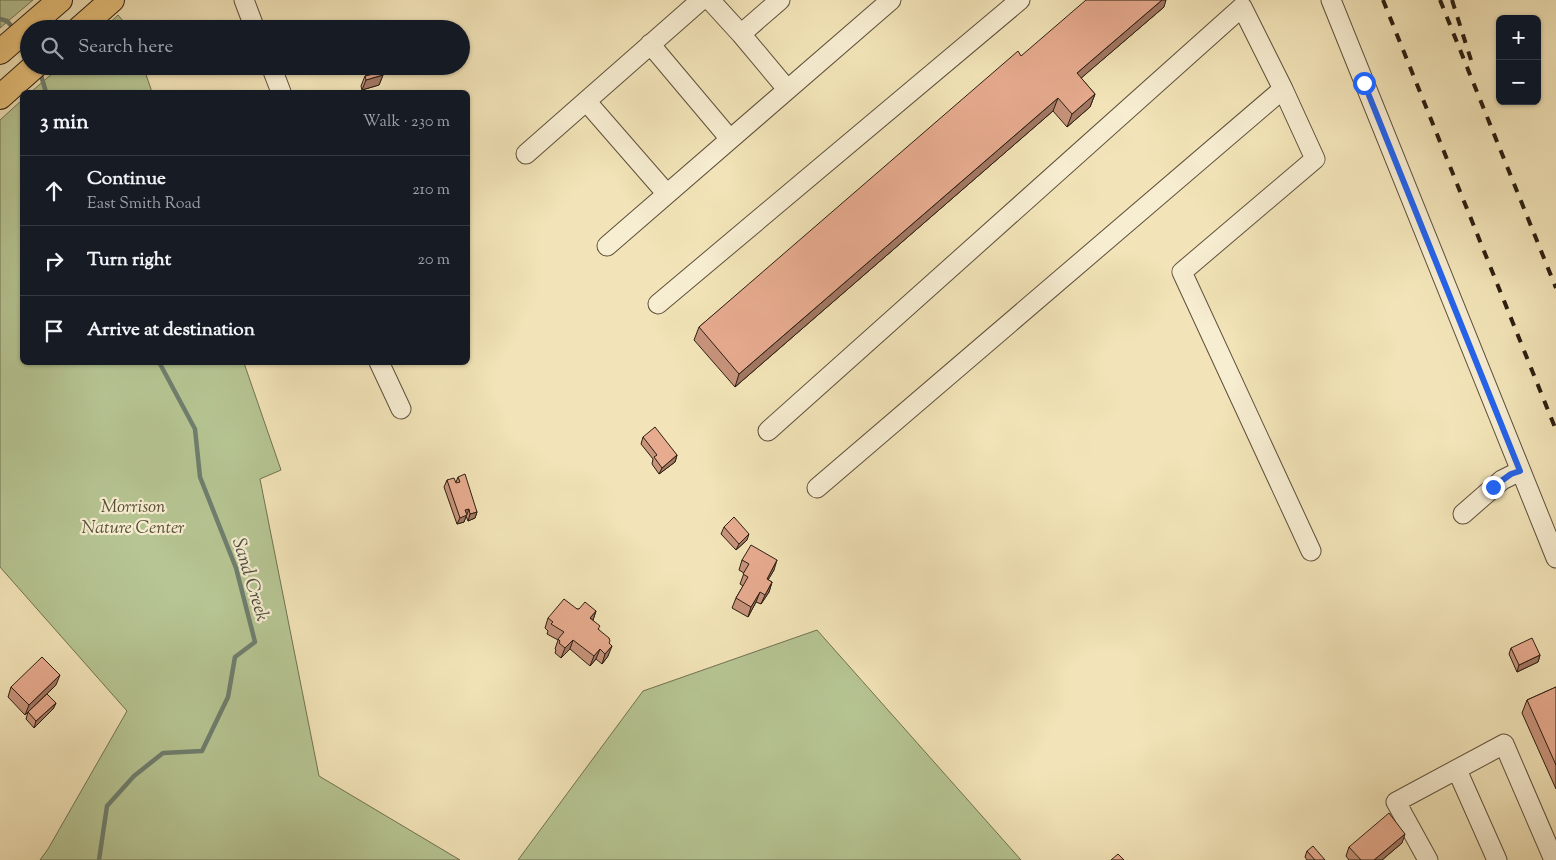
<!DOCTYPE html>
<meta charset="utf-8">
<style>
:root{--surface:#171b24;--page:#242831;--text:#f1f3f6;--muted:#9ea1a6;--line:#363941}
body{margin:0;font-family:"Sorts Mill Goudy",serif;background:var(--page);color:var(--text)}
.controls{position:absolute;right:15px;top:15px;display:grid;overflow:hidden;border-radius:8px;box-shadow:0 1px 4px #0004}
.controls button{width:45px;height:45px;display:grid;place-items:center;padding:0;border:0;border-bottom:1px solid var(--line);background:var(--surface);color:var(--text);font:25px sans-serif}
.stop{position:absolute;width:15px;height:15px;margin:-11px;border:4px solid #2563eb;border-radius:50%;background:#fff}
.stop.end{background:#2563eb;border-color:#fff;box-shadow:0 1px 5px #0008}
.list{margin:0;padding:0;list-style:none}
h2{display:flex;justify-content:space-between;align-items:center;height:65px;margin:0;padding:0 20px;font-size:21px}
h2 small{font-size:16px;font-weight:400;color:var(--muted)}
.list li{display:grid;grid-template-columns:32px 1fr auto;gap:15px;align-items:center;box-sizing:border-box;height:70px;padding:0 20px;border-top:1px solid var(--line)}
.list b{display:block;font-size:19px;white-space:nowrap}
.list p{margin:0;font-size:16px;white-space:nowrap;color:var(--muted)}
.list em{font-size:16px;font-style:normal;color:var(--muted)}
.icon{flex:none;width:28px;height:28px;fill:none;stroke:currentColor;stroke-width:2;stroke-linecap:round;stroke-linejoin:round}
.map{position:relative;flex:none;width:1556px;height:860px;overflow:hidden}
.search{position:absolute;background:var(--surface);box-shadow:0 1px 4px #0004;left:20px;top:20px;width:450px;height:55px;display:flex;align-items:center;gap:12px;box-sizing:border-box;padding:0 18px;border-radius:28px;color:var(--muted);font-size:19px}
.panel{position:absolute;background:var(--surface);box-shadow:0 1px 4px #0004;left:20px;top:90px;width:450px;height:275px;border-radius:8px}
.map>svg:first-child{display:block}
.green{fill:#b6c593;stroke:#717252}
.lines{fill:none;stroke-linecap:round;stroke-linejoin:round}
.stream{stroke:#6f7f6f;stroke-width:4.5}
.minor-casing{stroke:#5e503b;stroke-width:21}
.major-casing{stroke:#2c1e11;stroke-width:26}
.minor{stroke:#f7edd1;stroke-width:19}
.major{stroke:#e9c27c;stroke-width:24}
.rail{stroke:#2c1e11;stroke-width:4;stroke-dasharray:9 9;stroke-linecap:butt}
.wall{fill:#c7937b;stroke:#2c1e11}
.shaded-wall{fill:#a27864;stroke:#2c1e11}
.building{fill:#e7ab8f;stroke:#2c1e11}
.route{stroke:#2563eb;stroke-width:6}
.labels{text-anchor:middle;stroke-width:4.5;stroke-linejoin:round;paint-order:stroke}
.park-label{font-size:18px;font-style:italic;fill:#555038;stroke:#f7edd1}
.water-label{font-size:19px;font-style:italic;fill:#4d4e40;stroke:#f7edd1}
</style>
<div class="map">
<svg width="1556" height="860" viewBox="0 0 1556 860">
<rect width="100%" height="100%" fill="#f2e4b8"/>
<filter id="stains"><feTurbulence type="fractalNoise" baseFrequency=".004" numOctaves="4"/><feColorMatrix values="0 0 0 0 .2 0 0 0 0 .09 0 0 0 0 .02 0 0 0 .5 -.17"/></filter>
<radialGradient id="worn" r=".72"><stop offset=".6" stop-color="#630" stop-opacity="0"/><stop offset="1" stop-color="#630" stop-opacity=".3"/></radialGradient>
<path class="green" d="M0,0H33L0,28Z
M118,15L130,29H103Z
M61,66H143L152,92H31Z
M22,100V362L244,363L281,470L260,479L319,776L460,860H40L48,849L127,711L0,567V120Z
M817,630L1021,860H518L643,691Z"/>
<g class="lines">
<path class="stream" d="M0,19L7,21L15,30
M40,72L46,92
M99,860L107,806L134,776L163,753L202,751L228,697L235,657L255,642L236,568L200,477L195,429L159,362"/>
<g class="minor-casing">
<path id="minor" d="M244,0L255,29
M710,0L741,34
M780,0L741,34L787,89
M1331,0L1556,558
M650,44L730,139
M271,66L281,92
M586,101L667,194
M526,154L701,0
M607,246L891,0
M658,304L1020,0
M379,362L401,409
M768,431L1242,7L1283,89L1315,159L1182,272L1311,551
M817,488L1283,89
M1463,514L1502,480L1520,471
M1457,770L1497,860
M1428,860L1396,802L1504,744L1554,860"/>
</g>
<g class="major-casing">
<path id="major" d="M79,29L112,0
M0,52L60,0
M0,97L35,66"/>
</g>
<use href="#minor" class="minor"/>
<use href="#major" class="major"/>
<path class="rail" d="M1383,0L1556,430
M1440,0L1556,288
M1452,0L1471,60"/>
</g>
<path class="wall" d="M1164,7L1081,78L1095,94L1090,107L1067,127L1053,111L735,387L694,340L699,327L1021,56Z
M383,75L379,85L362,90L361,86L365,76Z
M643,437L677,455L675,462L659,474L652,464L653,459L641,444Z
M458,477L477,512L475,518L468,521L466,516L464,522L457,524L444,487L447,480L456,482Z
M724,527L747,540L736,550L721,534Z
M742,560L774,570L768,580L772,582L769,592L761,604L756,602L748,617L732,608L736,598L743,586L740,584L744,573L739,570Z
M577,609L596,611L593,620L599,630L609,644L608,656L602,664L596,659L590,666L570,649L561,658L555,653L556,650L555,649L558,640L547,634L548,631L545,628L548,618Z
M1511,648L1540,655L1538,662L1517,672L1509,654Z
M56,685L47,694L56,703L53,709L34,728L26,719L28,712L25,715L8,697L11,687Z
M1556,687V789L1522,713L1527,700Z
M1402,843L1382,860H1349L1346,856L1349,847Z
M1307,851L1325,860H1307L1305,857Z"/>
<path class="shaded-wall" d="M1162,0H1166L1164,7L1072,86L1077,73Z
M383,75L379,85L362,90L366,80Z
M1095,94L1090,107L1067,127L1072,114Z
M1058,98L1053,111L735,387L739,374Z
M677,455L675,462L659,474L662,468Z
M469,509L464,522L457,524L460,518L465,510Z
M477,512L475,518L468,521L470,514Z
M749,534L747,540L736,550L739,544Z
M777,560L774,570L763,588L767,579Z
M772,582L769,592L761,604L765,595Z
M760,592L756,602L748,617L751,607Z
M596,611L593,620L590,618Z
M573,640L570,649L561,658L565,648Z
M612,646L608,656L602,664L605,654Z
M600,649L596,659L590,666L594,656Z
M1540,655L1538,662L1517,672L1519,665Z
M60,675L56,685L25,715L29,705Z
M56,703L53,709L34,728L36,721Z
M1405,834L1402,843L1382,860H1374Z"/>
<path class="building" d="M1086,0H1162L1077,73L1095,94L1072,114L1058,98L739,374L699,327L1018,51L1021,56Z
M382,72L383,75L366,80L365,76Z
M655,427L677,455L662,468L654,457L657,455L643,437Z
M465,474L477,512L470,514L469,509L465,510L467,515L460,518L447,480L454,478L456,483L460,482L458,477Z
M734,517L749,534L739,544L724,527Z
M751,545L777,560L767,579L772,582L765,595L760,592L751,607L736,598L748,577L743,574L749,564L742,560Z
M564,599L577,609H579L585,602L596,611L590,618L600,626L598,629L609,638L610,641L609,643L612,646L605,654L600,649L594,656L573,640L565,648L559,643L560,641L558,639L564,632L551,624L553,622L548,618Z
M1532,638L1540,655L1519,665L1511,648Z
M42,657L60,675L29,705L11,687Z
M1556,687V765L1527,700Z
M47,694L56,703L36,721L28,712Z
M1389,813L1405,834L1374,860H1361L1349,847Z
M1313,846L1325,860H1315L1307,851Z
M1118,854L1124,860H1111Z"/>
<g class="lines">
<path class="route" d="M1364,83L1520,471L1511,474L1493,487"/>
</g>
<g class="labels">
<g class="park-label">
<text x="133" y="512">Morrison<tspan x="133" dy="21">Nature Center</tspan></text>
</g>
<g class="water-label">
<text transform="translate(252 579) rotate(73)" y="7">Sand Creek</text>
</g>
</g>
<rect width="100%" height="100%" filter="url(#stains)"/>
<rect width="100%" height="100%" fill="url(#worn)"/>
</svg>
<div class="controls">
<button>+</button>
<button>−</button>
</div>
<div class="stop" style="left:1364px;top:83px"></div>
<div class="stop end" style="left:1493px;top:487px"></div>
<div class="search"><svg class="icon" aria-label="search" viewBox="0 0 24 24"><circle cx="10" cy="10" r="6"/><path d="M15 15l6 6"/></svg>Search here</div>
<section class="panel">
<h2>3 min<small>Walk · 230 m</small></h2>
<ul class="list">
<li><svg class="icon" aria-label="ahead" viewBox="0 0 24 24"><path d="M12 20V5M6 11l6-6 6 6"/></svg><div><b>Continue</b><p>East Smith Road</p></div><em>210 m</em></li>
<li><svg class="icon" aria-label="right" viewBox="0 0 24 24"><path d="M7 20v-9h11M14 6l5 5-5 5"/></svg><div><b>Turn right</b></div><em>20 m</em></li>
<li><svg class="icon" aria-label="arrive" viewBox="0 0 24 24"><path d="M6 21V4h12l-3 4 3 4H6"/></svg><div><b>Arrive at destination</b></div></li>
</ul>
</section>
</div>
